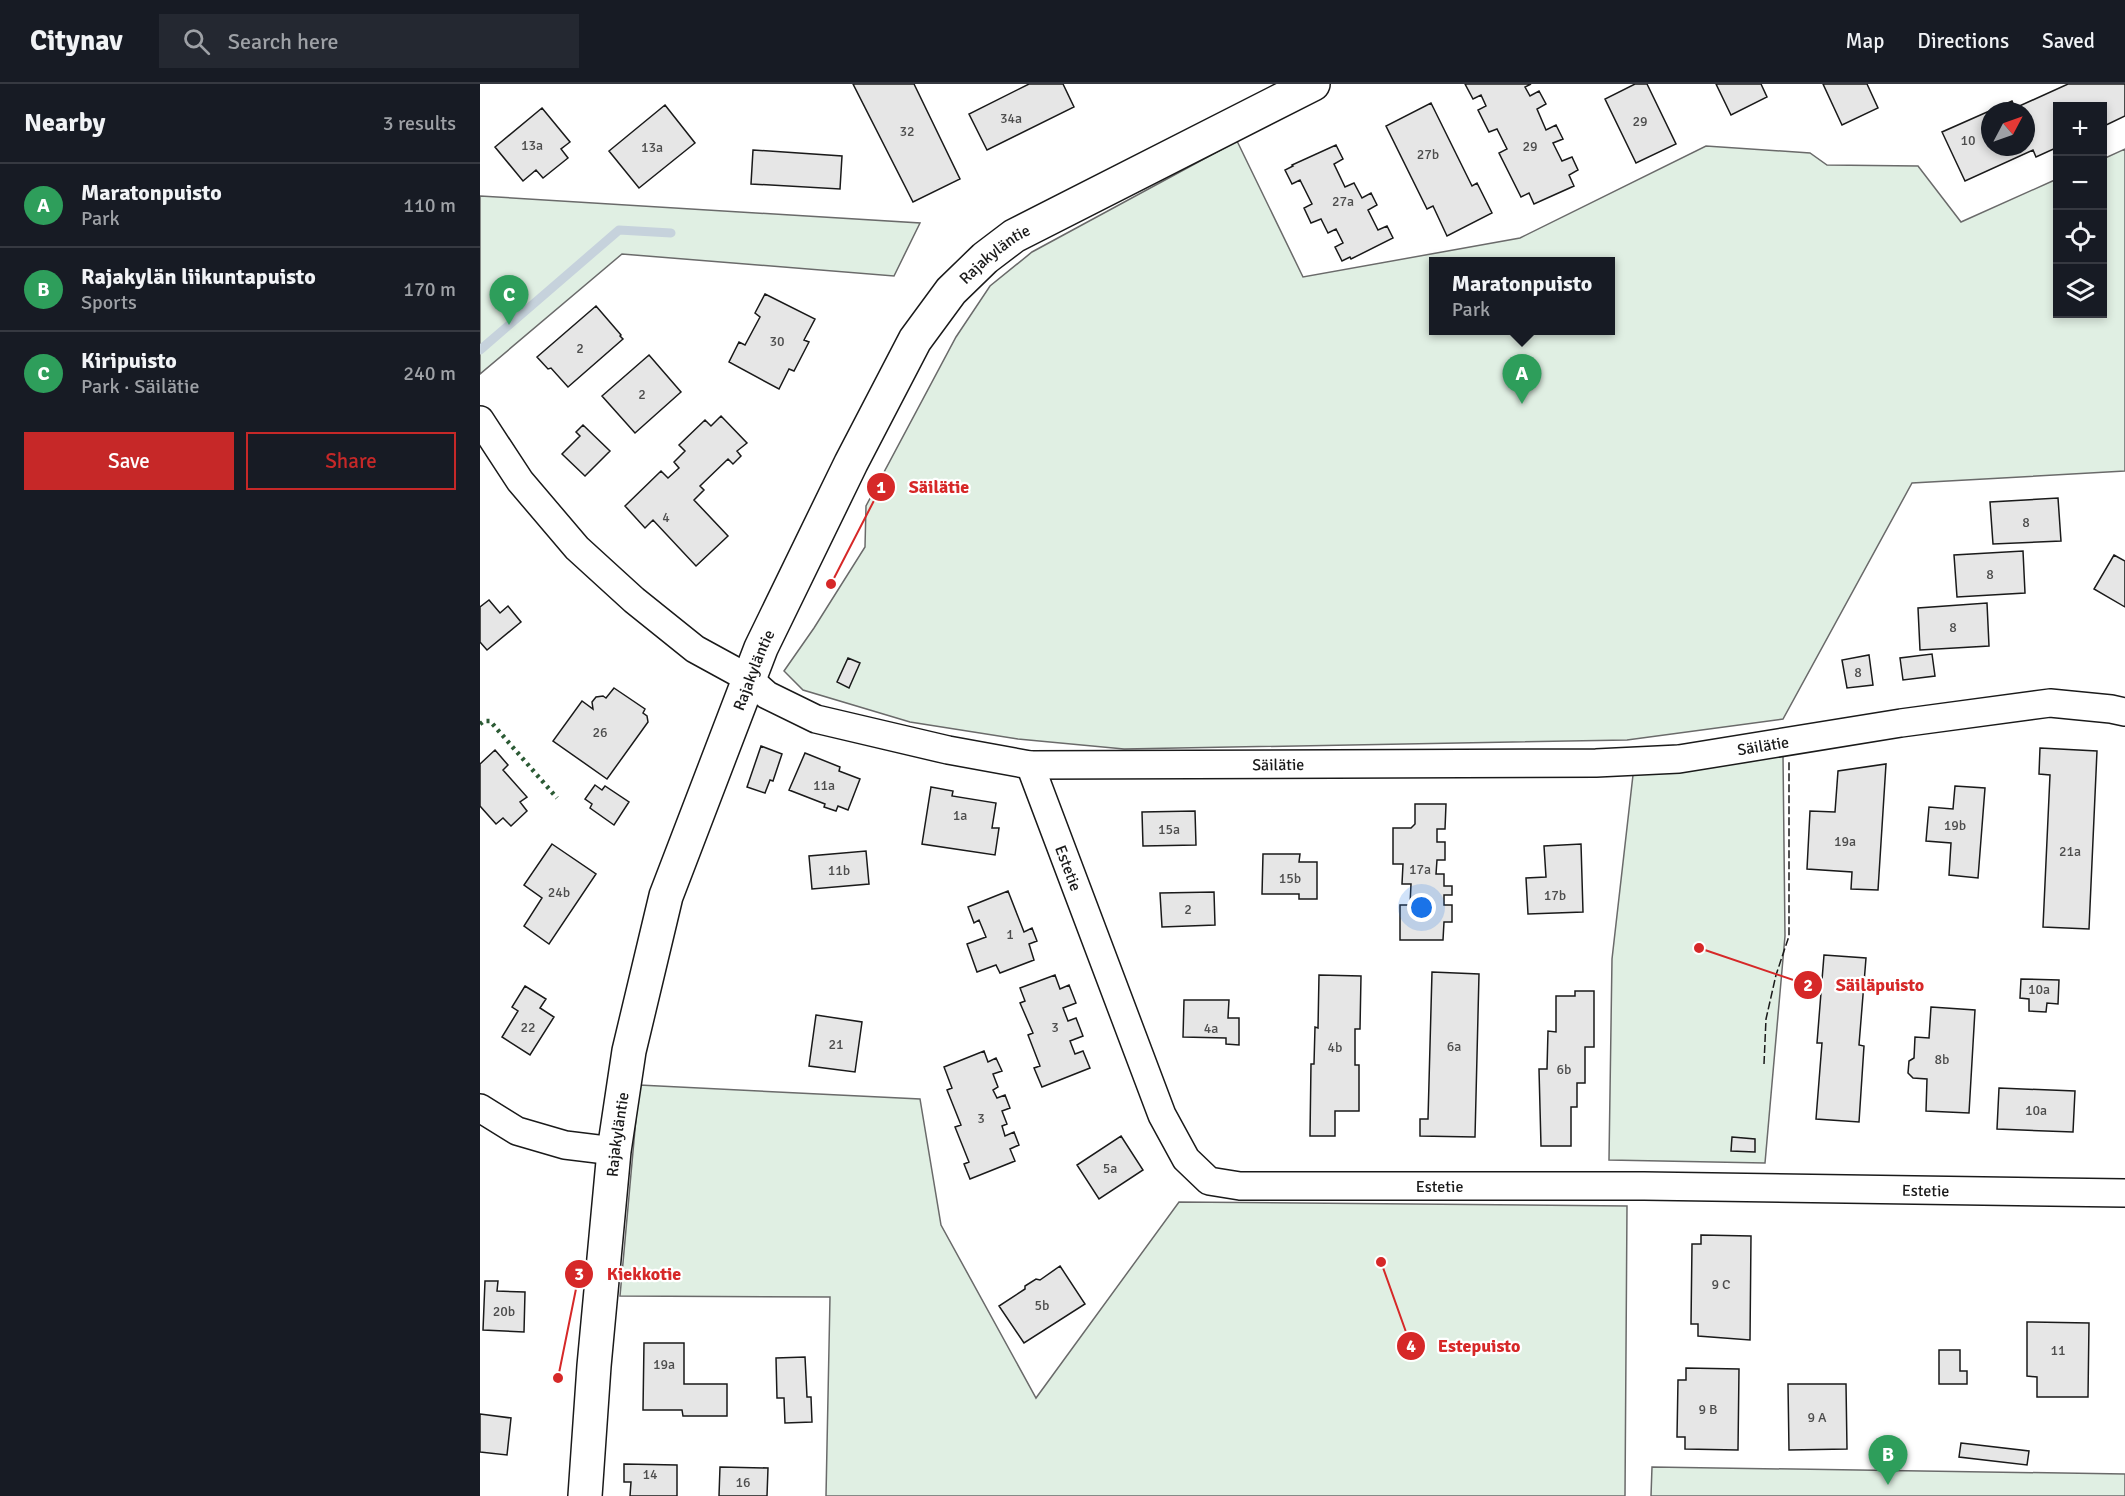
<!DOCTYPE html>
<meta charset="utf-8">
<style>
:root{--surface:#171b24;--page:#242831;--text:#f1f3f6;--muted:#9ea1a6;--line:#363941;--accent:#c62828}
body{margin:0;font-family:Signika,sans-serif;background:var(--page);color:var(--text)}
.controls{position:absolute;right:18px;top:18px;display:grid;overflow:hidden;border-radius:0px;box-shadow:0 3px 9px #0003}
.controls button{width:54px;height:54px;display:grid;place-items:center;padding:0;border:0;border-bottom:2px solid var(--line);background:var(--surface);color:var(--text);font:30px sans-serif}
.compass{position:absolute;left:1501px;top:18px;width:54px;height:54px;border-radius:50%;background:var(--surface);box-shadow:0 3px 9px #0003;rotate:49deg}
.you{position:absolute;left:942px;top:824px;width:21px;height:21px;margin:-15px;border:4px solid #fff;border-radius:50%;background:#1a73e8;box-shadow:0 0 0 9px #1a73e833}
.badge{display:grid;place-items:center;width:39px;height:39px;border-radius:50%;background:var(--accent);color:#fff;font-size:20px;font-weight:700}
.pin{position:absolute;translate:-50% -50px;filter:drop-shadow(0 2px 3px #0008)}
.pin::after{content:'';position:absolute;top:32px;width:21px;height:18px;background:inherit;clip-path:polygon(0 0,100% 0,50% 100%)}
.popup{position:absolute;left:949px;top:173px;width:186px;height:78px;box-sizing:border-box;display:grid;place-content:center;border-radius:0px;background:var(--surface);filter:drop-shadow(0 2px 4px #0005);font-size:20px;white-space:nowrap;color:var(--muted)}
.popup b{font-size:22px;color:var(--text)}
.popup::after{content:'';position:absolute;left:50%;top:100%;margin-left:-12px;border:12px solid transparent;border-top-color:var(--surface)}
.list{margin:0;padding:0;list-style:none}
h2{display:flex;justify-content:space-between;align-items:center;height:78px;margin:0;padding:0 24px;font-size:26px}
h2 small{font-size:20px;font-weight:400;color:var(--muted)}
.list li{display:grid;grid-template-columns:39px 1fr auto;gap:18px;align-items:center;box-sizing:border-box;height:84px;padding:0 24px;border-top:2px solid var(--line)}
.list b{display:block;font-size:22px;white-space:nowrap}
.list p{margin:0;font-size:20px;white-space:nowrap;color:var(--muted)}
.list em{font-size:20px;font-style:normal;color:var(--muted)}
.actions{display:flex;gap:12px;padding:18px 24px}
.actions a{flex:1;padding:14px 0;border:2px solid var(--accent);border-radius:0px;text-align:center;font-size:21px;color:var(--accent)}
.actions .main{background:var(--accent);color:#fff}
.icon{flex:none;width:33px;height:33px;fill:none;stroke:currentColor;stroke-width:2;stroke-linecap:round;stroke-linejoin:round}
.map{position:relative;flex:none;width:1645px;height:1412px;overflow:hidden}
header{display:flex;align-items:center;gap:36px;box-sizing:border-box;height:84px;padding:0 30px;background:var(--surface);border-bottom:2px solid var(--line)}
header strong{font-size:28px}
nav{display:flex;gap:33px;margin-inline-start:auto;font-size:21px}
.search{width:420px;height:54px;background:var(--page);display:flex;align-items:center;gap:15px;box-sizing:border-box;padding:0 21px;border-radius:0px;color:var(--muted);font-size:22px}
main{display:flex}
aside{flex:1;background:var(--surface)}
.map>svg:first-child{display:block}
.green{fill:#e0efe3;stroke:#6a6a6a;stroke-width:1.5;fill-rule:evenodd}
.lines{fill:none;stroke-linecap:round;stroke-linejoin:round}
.stream{stroke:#c6d2dc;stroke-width:9}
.building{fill:#e6e6e6;stroke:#1a1a1a;stroke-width:1.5;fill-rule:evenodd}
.minor-casing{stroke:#1a1a1a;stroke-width:30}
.tertiary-casing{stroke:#1a1a1a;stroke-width:36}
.minor{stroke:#fff;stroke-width:27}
.tertiary{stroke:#fff;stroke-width:33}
.hedge{stroke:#2b5a34;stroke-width:4.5;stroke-dasharray:3 4.5;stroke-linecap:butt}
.fence{stroke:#1a1a1a;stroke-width:1.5;stroke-dasharray:8 3;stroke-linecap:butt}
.labels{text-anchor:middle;stroke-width:4.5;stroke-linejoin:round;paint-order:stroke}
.number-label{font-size:14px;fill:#4d4d4d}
.street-label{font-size:16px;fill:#1a1a1a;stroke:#fff}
.leader{fill:none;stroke:#d62828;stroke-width:2}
.callout-dot{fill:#d62828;stroke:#fff;stroke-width:2}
.mark-label{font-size:18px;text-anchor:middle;font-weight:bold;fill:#fff}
.callout-label{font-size:18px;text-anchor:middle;font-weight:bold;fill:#d62828;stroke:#fff;stroke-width:4.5;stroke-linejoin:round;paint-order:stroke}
</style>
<header>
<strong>Citynav</strong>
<div class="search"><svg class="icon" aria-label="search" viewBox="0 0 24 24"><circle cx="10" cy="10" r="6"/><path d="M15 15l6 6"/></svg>Search here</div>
<nav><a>Map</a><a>Directions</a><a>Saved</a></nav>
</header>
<main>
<aside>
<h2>Nearby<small>3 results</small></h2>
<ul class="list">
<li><span class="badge" style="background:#2e9e5b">A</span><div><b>Maratonpuisto</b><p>Park</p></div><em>110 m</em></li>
<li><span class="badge" style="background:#2e9e5b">B</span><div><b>Rajakylän liikuntapuisto</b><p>Sports</p></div><em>170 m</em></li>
<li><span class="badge" style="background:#2e9e5b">C</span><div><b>Kiripuisto</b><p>Park · Säilätie</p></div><em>240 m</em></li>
</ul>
<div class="actions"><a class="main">Save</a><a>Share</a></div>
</aside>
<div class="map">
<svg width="1645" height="1412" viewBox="0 0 1645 1412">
<rect width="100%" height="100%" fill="#fff"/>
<path class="green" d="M757,57L823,193L1040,154L1226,62L1330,69L1347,81L1438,82L1481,138L1577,95L1578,230H1622L1623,75L1645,65V387L1432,399L1303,635L1147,656L644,665L538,655L430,638L323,606L304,587L334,544L385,463L386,422L476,253L510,202L552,168ZM954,178H1130V246H954Z
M0,112L440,139L414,192L142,170L0,290Z
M1303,671L1305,852L1285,1079L1129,1076L1132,875L1153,691Z
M159,1001L440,1015L461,1141L556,1314L699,1118L1147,1122L1145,1412H346L350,1213L140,1212Z
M1172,1383L1645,1390V1412H1171Z"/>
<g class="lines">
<path class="stream" d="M0,266L139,146L191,149"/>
</g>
<path class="building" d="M373,0H434L480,95L433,118Z
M549,0H583L594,23L507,66L489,30Z
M985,0H1051L1045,3L1050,12L1059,7L1066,20L1057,25L1066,46L1076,41L1083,55L1073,59L1082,77L1092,73L1098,86L1089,91L1094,102L1054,120L1049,109L1041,113L1019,69L1027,65L1017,45L1009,48L998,26L1006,22L1001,11L993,15Z
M1155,0H1167L1196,60L1156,79L1125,15Z
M1236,0H1281L1287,13L1251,31Z
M1343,0H1387L1398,24L1362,41Z
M1588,0H1645V32L1622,43V22H1578V63L1556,73L1553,66L1485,97L1462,48L1532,17L1535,24ZM1510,27H1546V63H1510Z
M951,19L992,102L997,99L1012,129L967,152L953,122L947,125L906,42Z
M185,21L215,59L159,104L129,67Z
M62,24L90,58L81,65L88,74L63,94L56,86L43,97L15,63Z
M856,61L863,75L854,80L865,103L874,99L882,114L891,109L897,121L888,126L898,146L907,142L913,154L871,175L870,173L862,177L855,163L863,159L856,145L848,149L841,135L831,139L824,124L832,120L820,96L812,100L805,86L813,82L812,81Z
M273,66L362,72L360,105L271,100Z
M285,210L335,235L324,256L329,258L314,287L309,285L299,305L249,278L259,258L265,261L280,233L275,229Z
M116,222L141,251L140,252L143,255L88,303L71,284L68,285L57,273Z
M169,271L201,308L155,349L122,312Z
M241,332L267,359L257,367L261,372L253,380L248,375L220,402L224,406L214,416L248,452L216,482L173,436L165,444L145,422L181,387L188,394L199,384L194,378L205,367L199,361L225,336L231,342Z
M103,341L130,367L105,392L82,370L100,352L96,348Z
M1578,414L1581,457L1513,460L1510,418Z
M1543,467L1545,509L1477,513L1474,471Z
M1634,471L1645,477V523L1614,505Z
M9,516L20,529L28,522L41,538L7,566L0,558V523Z
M1507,519L1509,562L1440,566L1438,524Z
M1452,570L1455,592L1423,596L1420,574Z
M1389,571L1393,601L1367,604L1362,576Z
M368,574L380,579L369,604L357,598Z
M134,604L165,625L163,629L167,632L168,638L127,695L73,657L102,617L113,625L112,618L116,613L123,612L126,614Z
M281,662L302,670L293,697L290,696L285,709L267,703Z
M1560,664L1617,667L1609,845L1563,843L1570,691L1559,690Z
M15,666L28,681L23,686L47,713L40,718L47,727L31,742L23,734L16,740L0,722V680Z
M325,669L360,683L359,687L380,695L368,726L358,722L356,727L344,723L345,720L309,706Z
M1406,680L1398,806L1371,805L1372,788L1327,785L1330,727L1355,728L1358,687Z
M115,701L122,706L125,702L149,718L134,741L110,724L112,720L105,715Z
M1475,702L1505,704L1498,794L1469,791L1471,759L1446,757L1449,723L1473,725Z
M451,703L473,707L472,712L516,719L512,744H519L515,771L442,760Z
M935,720H966L965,745H957V758H965V776H957L956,790H964V802H972V811H964V821H972V838H964L963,856H920V821H930L931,800H922L923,780H913V744H931L935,740Z
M715,727L716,761L663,762L662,728Z
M72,760L116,790L69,860L44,842L62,814L44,801Z
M1101,760L1103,828L1048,830L1046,794L1066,793L1064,762Z
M386,767L389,800L332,805L329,772Z
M783,770H820L819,778H837V815H819V810H782Z
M528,807L544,848L552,844L557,857L549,860L554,876L520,889L516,881L497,888L487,860L506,853L499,836L494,839L488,823Z
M734,808L735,841L682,843L680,809Z
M1344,871L1386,874L1379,961L1384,962L1379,1038L1336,1035L1342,959H1337Z
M952,888L999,890L995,1053L940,1052V1035H948Z
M575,891L580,905L589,901L596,919L583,924L588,937L596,934L603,952L590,957L595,970L603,967L610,984L562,1003L554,984L560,982L548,951L553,949L540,919L545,917L540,904Z
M839,891L881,892L880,945H875V981H879V1027H855V1052H830L831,980H834L835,943L838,944Z
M1541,895L1579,896L1578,920L1567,919L1566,928L1549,927V915L1540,914Z
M45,902L66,915L60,924L74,933L50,971L22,953L38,927L32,923Z
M1095,907H1114V963H1105V999H1097V1023H1091V1062H1061L1059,985H1067L1068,947L1076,948V912H1095Z
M704,916H749L748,934H759V961L746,960V954L703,953Z
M1451,923L1495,926L1489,1029L1446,1027L1447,995L1433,994L1428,989L1429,977L1434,974L1435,953L1449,954Z
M336,931L382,938L375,988L329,982Z
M504,967L508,978L516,974L522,987L513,990L518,1003L513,1006L517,1014L525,1011L530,1024L522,1027L527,1040L522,1042L525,1052L534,1048L539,1061L530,1065L535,1077L490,1095L484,1080L489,1078L475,1043L481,1041L467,1006L472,1004L464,983Z
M1519,1004L1595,1007L1593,1048L1517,1045Z
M641,1052L663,1086L619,1115L597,1081Z
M1252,1053L1275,1055V1068L1251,1067Z
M1221,1151L1271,1152L1270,1256L1218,1252V1240H1211L1212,1160H1221Z
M580,1182L605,1220L544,1259L519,1222L545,1205V1202L556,1195L560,1196Z
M5,1197H18L17,1207L45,1208L44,1248L3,1246Z
M1547,1238L1609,1239L1608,1313H1557V1293L1547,1292Z
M164,1259H204V1300H247V1332H203L202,1326H163Z
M1459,1266H1480V1287H1487V1300H1459Z
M325,1273L327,1313H331L332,1338L305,1339L304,1314H297L296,1274Z
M1206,1284L1259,1285L1258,1366L1205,1365V1353H1197L1198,1296H1206Z
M1308,1300H1366L1367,1365L1309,1366Z
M0,1330L31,1334L27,1371L0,1368Z
M1481,1359L1549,1367L1547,1381L1479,1373Z
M144,1380L197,1381V1412H150L151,1398H144Z
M240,1383L288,1384L287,1412H239Z"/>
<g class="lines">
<g class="minor-casing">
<g id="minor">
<path id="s1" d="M0,336L40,397L97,464L154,516L215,565L268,594L287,611L336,635L468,666L550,681L1116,679L1199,675L1421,639L1570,619L1631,625L1645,628"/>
<path id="s2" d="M550,681L682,1031L706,1075L729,1097L760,1102H1164L1645,1109"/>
<path d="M0,1024L37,1047L85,1061L134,1067"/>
</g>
</g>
<g class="tertiary-casing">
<g id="tertiary">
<path id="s3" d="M105,1412L114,1282L134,1067L149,967L186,812L281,564L371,379L435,256L471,207L505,174L534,152L833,0"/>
</g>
</g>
<use href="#minor" class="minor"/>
<use href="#tertiary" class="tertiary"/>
<path class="hedge" d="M0,640L4,637H10L77,714"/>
<path class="fence" d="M1284,980L1286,935L1296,891L1309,852V676"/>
</g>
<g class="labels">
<g class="number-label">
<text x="531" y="39">34a</text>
<text x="1160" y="42">29</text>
<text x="427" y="52">32</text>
<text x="1488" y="61">10</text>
<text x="52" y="66">13a</text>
<text x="1050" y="67">29</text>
<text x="172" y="68">13a</text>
<text x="948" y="75">27b</text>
<text x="863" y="122">27a</text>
<text x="297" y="262">30</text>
<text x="100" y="269">2</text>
<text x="162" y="315">2</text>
<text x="186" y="438">4</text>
<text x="1546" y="443">8</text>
<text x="1510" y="495">8</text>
<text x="1473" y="548">8</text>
<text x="1378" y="593">8</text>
<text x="120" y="653">26</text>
<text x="344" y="706">11a</text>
<text x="480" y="736">1a</text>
<text x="1475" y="746">19b</text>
<text x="689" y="750">15a</text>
<text x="1365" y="762">19a</text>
<text x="1590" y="772">21a</text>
<text x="940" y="790">17a</text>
<text x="359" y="791">11b</text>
<text x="810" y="799">15b</text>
<text x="79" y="813">24b</text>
<text x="1075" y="816">17b</text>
<text x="708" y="830">2</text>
<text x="530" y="855">1</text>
<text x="1559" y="910">10a</text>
<text x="48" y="948">22</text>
<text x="575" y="948">3</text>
<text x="731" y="949">4a</text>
<text x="356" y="965">21</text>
<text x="974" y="967">6a</text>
<text x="855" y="968">4b</text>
<text x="1462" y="980">8b</text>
<text x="1084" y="990">6b</text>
<text x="1556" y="1031">10a</text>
<text x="501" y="1039">3</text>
<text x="630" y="1089">5a</text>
<text x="1241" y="1205">9 C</text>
<text x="562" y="1226">5b</text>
<text x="24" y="1232">20b</text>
<text x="1578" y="1271">11</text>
<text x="184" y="1285">19a</text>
<text x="1228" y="1330">9 B</text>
<text x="1337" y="1338">9 A</text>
<text x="170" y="1395">14</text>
<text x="263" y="1403">16</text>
</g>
<g class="street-label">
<text dy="6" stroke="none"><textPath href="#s3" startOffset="1335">Rajakyläntie</textPath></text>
<text dy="6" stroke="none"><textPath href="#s3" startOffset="849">Rajakyläntie</textPath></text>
<text dy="6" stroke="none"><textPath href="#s1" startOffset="1410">Säilätie</textPath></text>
<text dy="6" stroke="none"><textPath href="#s1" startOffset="924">Säilätie</textPath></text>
<text dy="6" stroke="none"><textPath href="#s2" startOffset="110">Estetie</textPath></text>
<text dy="6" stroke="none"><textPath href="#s3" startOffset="363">Rajakyläntie</textPath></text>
<text dy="6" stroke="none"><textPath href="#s2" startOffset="687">Estetie</textPath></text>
<text dy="6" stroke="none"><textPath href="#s2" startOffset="1173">Estetie</textPath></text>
</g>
</g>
<path class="leader" d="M351 500L401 403M1219 864L1328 901M78 1294L99 1190M901 1178L931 1262"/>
<g class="callout-dot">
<circle cx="351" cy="500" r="6"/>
<circle cx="1219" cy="864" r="6"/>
<circle cx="78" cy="1294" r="6"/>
<circle cx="901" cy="1178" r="6"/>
<circle cx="401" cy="403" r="15"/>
<circle cx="1328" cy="901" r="15"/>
<circle cx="99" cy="1190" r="15"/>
<circle cx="931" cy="1262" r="15"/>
</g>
<g class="mark-label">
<text x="401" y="409">1</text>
<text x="1328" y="907">2</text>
<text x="99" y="1196">3</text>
<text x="931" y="1268">4</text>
</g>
<g class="callout-label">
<text x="459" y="409">Säilätie</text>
<text x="1400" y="907">Säiläpuisto</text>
<text x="164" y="1196">Kiekkotie</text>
<text x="999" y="1268">Estepuisto</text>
</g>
</svg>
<div class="controls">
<button>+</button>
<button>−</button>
<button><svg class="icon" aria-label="locate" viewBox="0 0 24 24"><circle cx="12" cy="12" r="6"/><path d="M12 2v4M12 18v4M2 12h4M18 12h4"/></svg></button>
<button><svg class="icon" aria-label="layers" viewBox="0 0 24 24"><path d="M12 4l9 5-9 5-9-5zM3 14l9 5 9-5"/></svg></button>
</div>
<svg class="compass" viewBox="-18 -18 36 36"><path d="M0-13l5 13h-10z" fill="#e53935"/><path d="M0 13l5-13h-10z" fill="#9ea1a6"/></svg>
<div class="you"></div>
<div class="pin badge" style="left:1042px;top:320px;background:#2e9e5b">A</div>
<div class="popup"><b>Maratonpuisto</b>Park</div>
<div class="pin badge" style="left:1408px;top:1401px;background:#2e9e5b">B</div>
<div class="pin badge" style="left:29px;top:241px;background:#2e9e5b">C</div>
</div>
</main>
